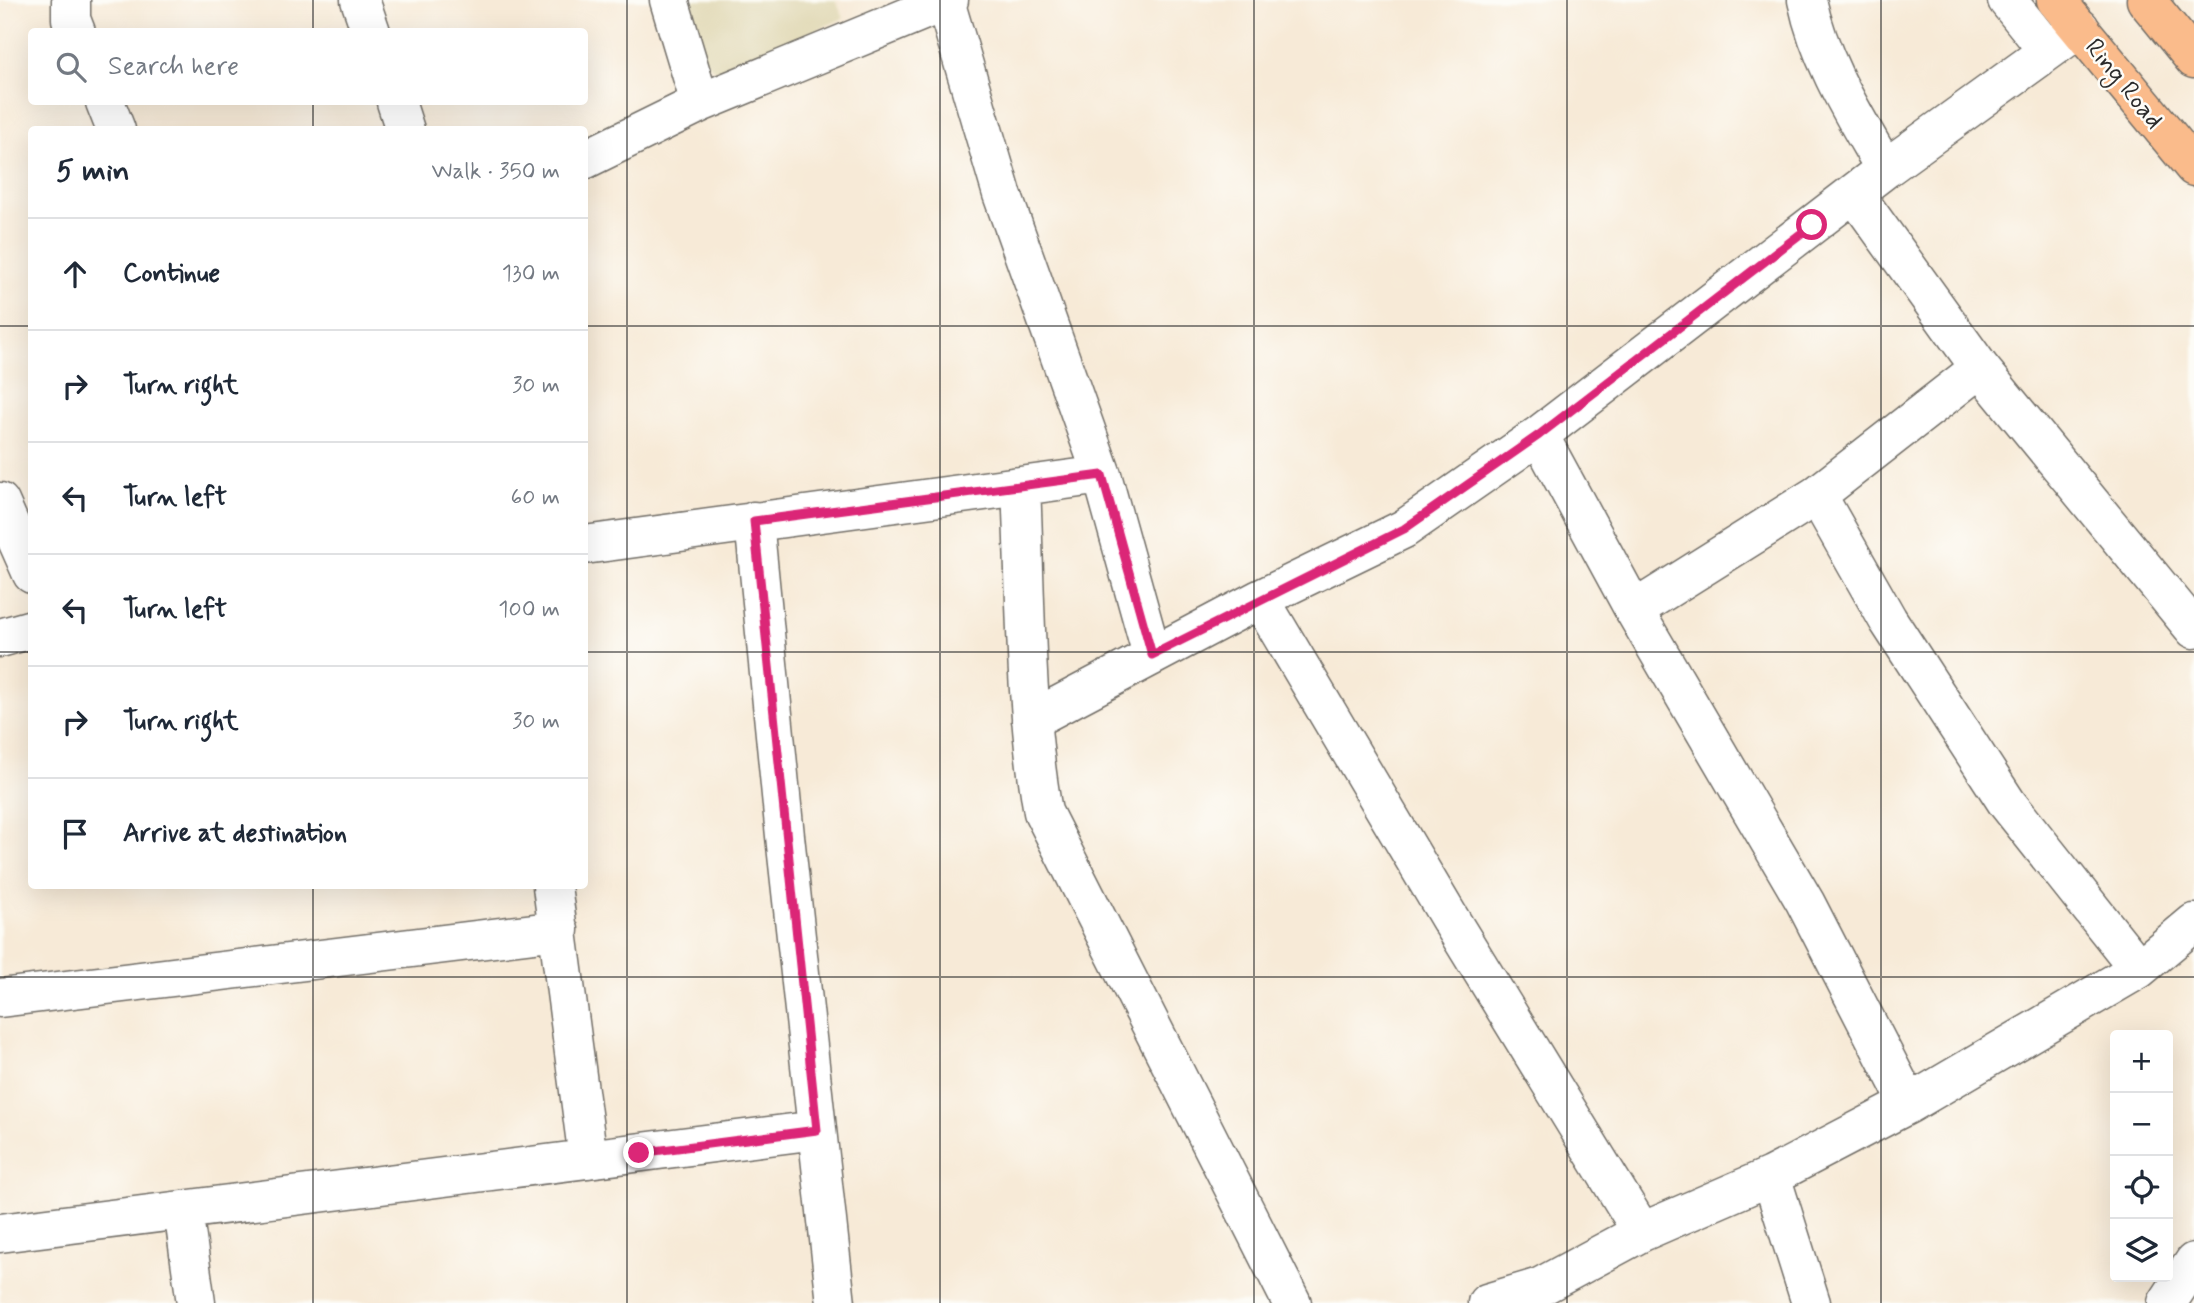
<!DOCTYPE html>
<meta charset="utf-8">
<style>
:root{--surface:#fff;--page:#f6f6f7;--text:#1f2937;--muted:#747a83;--line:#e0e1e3}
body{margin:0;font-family:Mynerve,sans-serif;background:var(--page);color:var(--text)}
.controls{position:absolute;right:21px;bottom:21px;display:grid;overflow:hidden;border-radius:7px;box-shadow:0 7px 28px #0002}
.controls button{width:63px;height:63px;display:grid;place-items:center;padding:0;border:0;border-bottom:2px solid var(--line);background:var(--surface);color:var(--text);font:35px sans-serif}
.stop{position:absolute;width:21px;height:21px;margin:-16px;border:5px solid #db2777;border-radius:50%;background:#fff}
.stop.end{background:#db2777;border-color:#fff;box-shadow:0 2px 7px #0008}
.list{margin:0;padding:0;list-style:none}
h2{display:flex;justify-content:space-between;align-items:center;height:91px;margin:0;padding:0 28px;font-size:30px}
h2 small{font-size:23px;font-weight:400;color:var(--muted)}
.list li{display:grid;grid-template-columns:46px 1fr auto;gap:21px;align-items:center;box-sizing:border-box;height:112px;padding:0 28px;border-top:2px solid var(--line)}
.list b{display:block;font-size:26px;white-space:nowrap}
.list em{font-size:23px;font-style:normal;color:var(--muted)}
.icon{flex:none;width:38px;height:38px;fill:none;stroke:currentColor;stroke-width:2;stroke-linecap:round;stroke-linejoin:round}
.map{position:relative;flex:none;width:2194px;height:1303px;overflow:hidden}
.search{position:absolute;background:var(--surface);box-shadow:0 7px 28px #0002;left:28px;top:28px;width:560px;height:77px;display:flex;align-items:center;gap:18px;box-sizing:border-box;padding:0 24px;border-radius:7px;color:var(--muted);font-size:26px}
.panel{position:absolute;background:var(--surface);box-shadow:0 7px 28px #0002;left:28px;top:126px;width:560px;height:763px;border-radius:7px}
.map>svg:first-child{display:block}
.built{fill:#e3dbba}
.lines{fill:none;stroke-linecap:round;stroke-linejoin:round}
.street-casing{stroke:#726e67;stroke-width:41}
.highway-casing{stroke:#726e67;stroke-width:41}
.street{stroke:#fff;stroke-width:38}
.highway{stroke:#fabb8b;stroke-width:38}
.route{stroke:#db2777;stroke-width:9}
.grid{fill:none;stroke:#2b2b2b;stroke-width:2;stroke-opacity:0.55}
.labels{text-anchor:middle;stroke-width:5;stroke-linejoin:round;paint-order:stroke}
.street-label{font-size:26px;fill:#2b2b2b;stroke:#fdfcf7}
</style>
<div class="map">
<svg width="2194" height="1303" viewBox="0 0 2194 1303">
<rect width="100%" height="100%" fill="#fdfcf7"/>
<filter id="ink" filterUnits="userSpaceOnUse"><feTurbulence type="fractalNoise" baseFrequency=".0143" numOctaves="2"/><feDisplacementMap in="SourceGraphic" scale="14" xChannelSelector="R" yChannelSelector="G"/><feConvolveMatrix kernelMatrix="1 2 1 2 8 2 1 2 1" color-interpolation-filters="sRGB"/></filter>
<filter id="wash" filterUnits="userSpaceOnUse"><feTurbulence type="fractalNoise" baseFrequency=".00686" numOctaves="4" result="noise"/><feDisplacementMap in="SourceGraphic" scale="28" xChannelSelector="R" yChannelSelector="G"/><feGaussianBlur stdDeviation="1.57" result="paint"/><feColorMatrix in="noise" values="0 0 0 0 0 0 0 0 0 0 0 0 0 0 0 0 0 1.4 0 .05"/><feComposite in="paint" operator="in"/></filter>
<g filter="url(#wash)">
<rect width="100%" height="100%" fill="#f7ead7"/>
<path class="built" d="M680,0H835L844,18L717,73L701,56Z"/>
</g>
<g filter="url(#ink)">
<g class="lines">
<g class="street-casing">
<path id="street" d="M71,0V19L76,32
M360,0L371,32
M669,0L700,103
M1807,0C1820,62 1854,115 1885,169
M2007,0L2048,51
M945,1L1002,194L1102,475L1152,655
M105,102L116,130
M396,102L405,130
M584,160L700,103L949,0
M1854,193L1980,368L2194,629
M1539,435L1634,610L1805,902L1909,1104
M1021,486C1026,594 1024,705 1043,812L1292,1303
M1817,495L1888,620L2007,803L2139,969
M0,502L32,574
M754,521L785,836L836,1303
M584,545L1102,475
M1260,599L1450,919L1642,1232
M1634,610L1817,495L1980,368
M0,638L32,629
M1031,720L1260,599L1404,529L1539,435L1885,169L2080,28
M552,886L588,1159
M0,998L559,930
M1771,1176L1811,1303
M183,1210L196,1303
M0,1233L817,1130
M1487,1303L1540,1287L1642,1232L1771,1176L1909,1104L2139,969L2194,923
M2167,1303L2194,1262"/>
</g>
<g class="highway-casing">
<path id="highway" d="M2056,0L2194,167
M2146,0L2194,59"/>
</g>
<use href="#street" class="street"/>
<use href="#highway" class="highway"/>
</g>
</g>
<g class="lines" filter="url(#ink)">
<path class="route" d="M639,1153L817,1130L754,521L1102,475L1152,655L1404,529L1539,435L1812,225"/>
</g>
<path class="grid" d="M313,0V32M627,0V1303M940,0V1303M1254,0V1303M1567,0V1303M1881,0V1303M313,102V130M0,326H32M584,326H2194M0,652H32M584,652H2194M313,886V1303M0,977H2194"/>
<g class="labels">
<g class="street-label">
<text transform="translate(2125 83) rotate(51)" y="9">Ring Road</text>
</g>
</g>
</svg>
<div class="controls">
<button>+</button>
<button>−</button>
<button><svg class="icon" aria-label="locate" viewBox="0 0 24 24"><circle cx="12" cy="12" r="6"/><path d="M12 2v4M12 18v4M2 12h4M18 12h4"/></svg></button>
<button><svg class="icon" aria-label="layers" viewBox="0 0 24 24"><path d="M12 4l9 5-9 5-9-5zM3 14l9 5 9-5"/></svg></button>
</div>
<div class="stop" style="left:1812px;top:225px"></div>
<div class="stop end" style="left:639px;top:1153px"></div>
<div class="search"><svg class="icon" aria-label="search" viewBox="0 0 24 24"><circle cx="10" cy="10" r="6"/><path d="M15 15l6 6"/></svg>Search here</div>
<section class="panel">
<h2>5 min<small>Walk · 350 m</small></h2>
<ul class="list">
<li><svg class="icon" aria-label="ahead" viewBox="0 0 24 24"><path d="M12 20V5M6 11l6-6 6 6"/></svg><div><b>Continue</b></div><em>130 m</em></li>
<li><svg class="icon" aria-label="right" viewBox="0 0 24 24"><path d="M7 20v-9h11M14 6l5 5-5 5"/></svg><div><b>Turn right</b></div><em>30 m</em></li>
<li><svg class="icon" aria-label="left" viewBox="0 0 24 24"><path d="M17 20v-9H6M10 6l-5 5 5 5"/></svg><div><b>Turn left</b></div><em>60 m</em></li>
<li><svg class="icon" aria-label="left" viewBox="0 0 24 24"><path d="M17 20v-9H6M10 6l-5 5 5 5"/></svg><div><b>Turn left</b></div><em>100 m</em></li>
<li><svg class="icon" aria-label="right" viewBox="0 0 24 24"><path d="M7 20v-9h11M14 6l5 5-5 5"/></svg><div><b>Turn right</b></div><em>30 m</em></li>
<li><svg class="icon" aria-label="arrive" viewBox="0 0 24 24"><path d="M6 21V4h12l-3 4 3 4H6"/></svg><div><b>Arrive at destination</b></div></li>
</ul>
</section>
</div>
